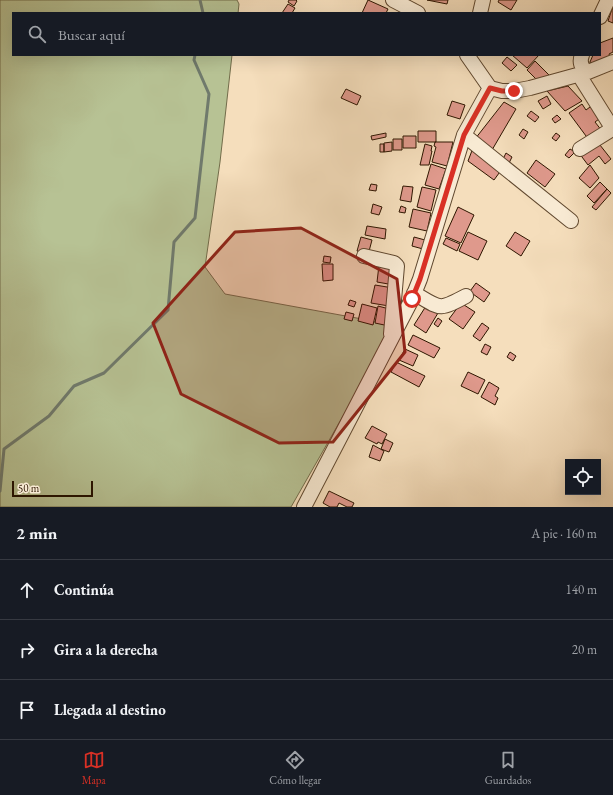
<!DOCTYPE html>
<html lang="es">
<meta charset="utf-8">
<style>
:root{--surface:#171b24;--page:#242831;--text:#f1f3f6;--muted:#9ea1a6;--line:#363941;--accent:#d93025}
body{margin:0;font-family:"EB Garamond",serif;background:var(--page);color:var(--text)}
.controls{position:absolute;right:12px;bottom:12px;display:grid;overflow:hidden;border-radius:0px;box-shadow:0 4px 16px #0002}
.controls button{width:36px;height:36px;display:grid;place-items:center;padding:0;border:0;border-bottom:1px solid var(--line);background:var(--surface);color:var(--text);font:20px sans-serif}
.scale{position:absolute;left:12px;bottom:10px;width:81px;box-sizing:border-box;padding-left:4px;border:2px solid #2e1600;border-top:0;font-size:11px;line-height:14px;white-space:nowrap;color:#2e1600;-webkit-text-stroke:3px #f8ead3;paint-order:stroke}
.stop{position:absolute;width:12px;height:12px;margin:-9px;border:3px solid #d93025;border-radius:50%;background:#fff}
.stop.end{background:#d93025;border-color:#fff;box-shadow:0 1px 4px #0008}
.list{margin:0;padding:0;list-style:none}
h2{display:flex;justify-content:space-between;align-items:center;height:52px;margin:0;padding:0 16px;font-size:17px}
h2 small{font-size:13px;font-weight:400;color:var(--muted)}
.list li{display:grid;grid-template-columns:26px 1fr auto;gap:12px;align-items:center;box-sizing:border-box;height:60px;padding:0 16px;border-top:1px solid var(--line)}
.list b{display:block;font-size:15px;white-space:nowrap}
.list em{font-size:13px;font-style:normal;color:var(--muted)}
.icon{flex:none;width:22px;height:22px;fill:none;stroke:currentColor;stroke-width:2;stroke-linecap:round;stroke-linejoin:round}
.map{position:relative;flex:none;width:613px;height:507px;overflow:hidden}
.search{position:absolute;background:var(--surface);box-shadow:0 4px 16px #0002;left:12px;right:12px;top:12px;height:44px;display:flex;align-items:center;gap:10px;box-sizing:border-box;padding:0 14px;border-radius:0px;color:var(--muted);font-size:15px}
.sheet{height:232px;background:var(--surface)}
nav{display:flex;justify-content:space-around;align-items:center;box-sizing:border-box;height:56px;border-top:1px solid var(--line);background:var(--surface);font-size:11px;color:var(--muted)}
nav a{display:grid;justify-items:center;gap:2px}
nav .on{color:var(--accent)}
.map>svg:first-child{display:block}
.green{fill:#b7c294;stroke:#726c4a}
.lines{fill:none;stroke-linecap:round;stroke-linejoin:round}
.stream{stroke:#707a6c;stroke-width:3}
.building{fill:#df998c;stroke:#2e1600}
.minor-casing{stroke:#60482f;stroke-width:16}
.minor{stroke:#f8ead3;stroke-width:14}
.route{stroke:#d93025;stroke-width:5}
.marked{fill:#8f2418;fill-opacity:0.2;stroke:#8f2418;stroke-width:3;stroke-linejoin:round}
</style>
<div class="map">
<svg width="613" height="507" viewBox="0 0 613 507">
<rect width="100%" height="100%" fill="#f5debc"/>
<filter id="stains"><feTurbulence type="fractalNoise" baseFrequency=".005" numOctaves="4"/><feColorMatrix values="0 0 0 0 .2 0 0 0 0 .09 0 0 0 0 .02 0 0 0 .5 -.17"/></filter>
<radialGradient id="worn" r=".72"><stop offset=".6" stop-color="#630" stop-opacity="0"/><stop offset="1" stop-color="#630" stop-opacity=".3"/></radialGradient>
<path class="green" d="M0,0H237L239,4L238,13H13V55H232L220,162L205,267L225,294L395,325L291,507H0Z"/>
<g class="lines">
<path class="stream" d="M200,0L203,13
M0,491L4,449L49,416L74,386L104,373L168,310L174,242L195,218L209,94L194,60L195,55"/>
</g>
<path class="building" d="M289,0H296L297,1L294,6L288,2Z
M368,0L388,9L386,13H362Z
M427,0H448L447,4Z
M499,0H517L511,10L498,2Z
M288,4L295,8L292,13H282Z
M613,6V23L608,21Z
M613,38V52L609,54L610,57L591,65L590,62L593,55H600V43Z
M512,55H539L527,68Z
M507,57L517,65L511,71L502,63Z
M535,61L551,77L537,80L527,70Z
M568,86L582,101L565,111L547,91Z
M346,89L361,96L357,105L341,98Z
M547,96L551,104L543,109L538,101Z
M452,101L465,105L460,119L447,115Z
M504,102L516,109L492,150L475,139Z
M582,104L586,110L594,104L603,116L595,122L602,131L589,140L569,113Z
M531,111L539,117L535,122L527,116Z
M557,115L561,119L555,123L552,119Z
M523,129L528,132L524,139L519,135Z
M418,131H436V142H418Z
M386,133V137L372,140L371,136Z
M556,133L560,136L556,141L552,138Z
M403,136H416V148H403Z
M393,139H402V150H393Z
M596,140L611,159L605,164L599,156L588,165L579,153Z
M392,142V151L384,152V143Z
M435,142H453L447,166L432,162L436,147L434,146Z
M380,144H384V152H380Z
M425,144L432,146L431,151H432L429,165H420Z
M473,148L502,169L494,180L468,161Z
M570,149L575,152L569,158L565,155Z
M506,153L512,157L508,165L502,161Z
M536,160L555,174L545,187L527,173Z
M431,164L446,169L439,189L425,185Z
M590,165L599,178L590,188L579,178Z
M600,182L607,189L594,203L587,196Z
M371,184L377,185L376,191L369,190Z
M403,186L413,187L411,202L400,200Z
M422,187L436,190L431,211L417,207Z
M607,189L611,193L596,210L592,207Z
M373,204L382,207L379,215L371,213Z
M401,206L406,208L405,213L399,212Z
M458,207L474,215L461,243L445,236Z
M413,209L431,213L427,231L409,227Z
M367,226L386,229L385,239L365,235Z
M468,232L487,241L478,260L459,251Z
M515,232L530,241L521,256L506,246Z
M361,237L372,240L368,255L357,251Z
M414,237L425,240L423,249L412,246Z
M446,238L460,244L457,251L443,244Z
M324,256L331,257L330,263L323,262Z
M322,264H333V280L323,281Z
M379,265L396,268L394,285L377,282Z
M476,283L490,293L484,302L473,294L472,296L468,294Z
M375,285L393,288L389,306L371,303Z
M350,300L356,302L354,307L348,305Z
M461,303L475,312L463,329L449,319Z
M362,304L377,308L373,325L358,321Z
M378,306L393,310L389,326L375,323Z
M426,306L438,313L426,333L414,325Z
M346,312L354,314L352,321L344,319Z
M438,318L442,321L438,327L434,324Z
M482,323L489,328L480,341L473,336Z
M413,335L440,348L434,358L408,345Z
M485,344L491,347L487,355L481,352Z
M405,349L418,355L413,366L399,360Z
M510,352L516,356L513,361L507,357Z
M396,362L425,376L419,387L391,372Z
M468,372L485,380L478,394L461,386Z
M489,382L499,388L495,396L498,398L495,405L481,397Z
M372,426L387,434L382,444L378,442L377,444L365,438Z
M385,439L393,443L389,452L381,449Z
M373,445L384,451L380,461L369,457Z
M329,491L354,503L352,507H347L339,503L337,507H330L323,503Z"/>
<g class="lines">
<g class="minor-casing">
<path id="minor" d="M393,0L418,13
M480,13L483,0
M600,17L608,0
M582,55C579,62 581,68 588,72
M579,75L611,126L609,131L580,149
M490,88L502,91H514L530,88L588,72L613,62
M464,135L571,221
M364,256L394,263L397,266L391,334
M414,293C441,309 438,311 466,296
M304,507L412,299L420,279L464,135L490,88L467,55"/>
</g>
<use href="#minor" class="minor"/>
</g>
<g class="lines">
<path class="route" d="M412,299L420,279L464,135L490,88L502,91H514"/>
</g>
<path class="marked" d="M301,228L397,279L405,352L333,442L279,443L181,394L153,323L235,232Z"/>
<rect width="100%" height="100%" filter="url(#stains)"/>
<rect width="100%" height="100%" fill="url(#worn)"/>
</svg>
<div class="controls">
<button><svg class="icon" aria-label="locate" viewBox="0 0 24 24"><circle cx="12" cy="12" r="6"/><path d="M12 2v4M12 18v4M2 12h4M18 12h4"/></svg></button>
</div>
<div class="scale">50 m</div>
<div class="stop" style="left:412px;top:299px"></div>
<div class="stop end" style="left:514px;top:91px"></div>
<div class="search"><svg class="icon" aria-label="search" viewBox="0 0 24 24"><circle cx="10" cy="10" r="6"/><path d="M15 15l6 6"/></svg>Buscar aquí</div>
</div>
<section class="sheet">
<h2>2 min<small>A pie · 160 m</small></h2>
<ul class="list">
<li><svg class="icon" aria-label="ahead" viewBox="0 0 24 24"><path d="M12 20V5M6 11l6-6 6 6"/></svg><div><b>Continúa</b></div><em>140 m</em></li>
<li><svg class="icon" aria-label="right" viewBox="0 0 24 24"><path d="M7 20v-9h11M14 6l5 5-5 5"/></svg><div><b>Gira a la derecha</b></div><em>20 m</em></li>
<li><svg class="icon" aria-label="arrive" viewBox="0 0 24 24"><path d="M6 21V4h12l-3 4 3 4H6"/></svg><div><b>Llegada al destino</b></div></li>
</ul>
</section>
<nav>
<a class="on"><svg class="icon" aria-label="map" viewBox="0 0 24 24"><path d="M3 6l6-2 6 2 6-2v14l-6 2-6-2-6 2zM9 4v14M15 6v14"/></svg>Mapa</a>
<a><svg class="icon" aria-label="directions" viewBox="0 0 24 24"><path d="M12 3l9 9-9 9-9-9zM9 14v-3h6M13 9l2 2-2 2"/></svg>Cómo llegar</a>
<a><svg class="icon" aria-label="saved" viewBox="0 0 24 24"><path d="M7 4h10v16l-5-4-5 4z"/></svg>Guardados</a>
</nav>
